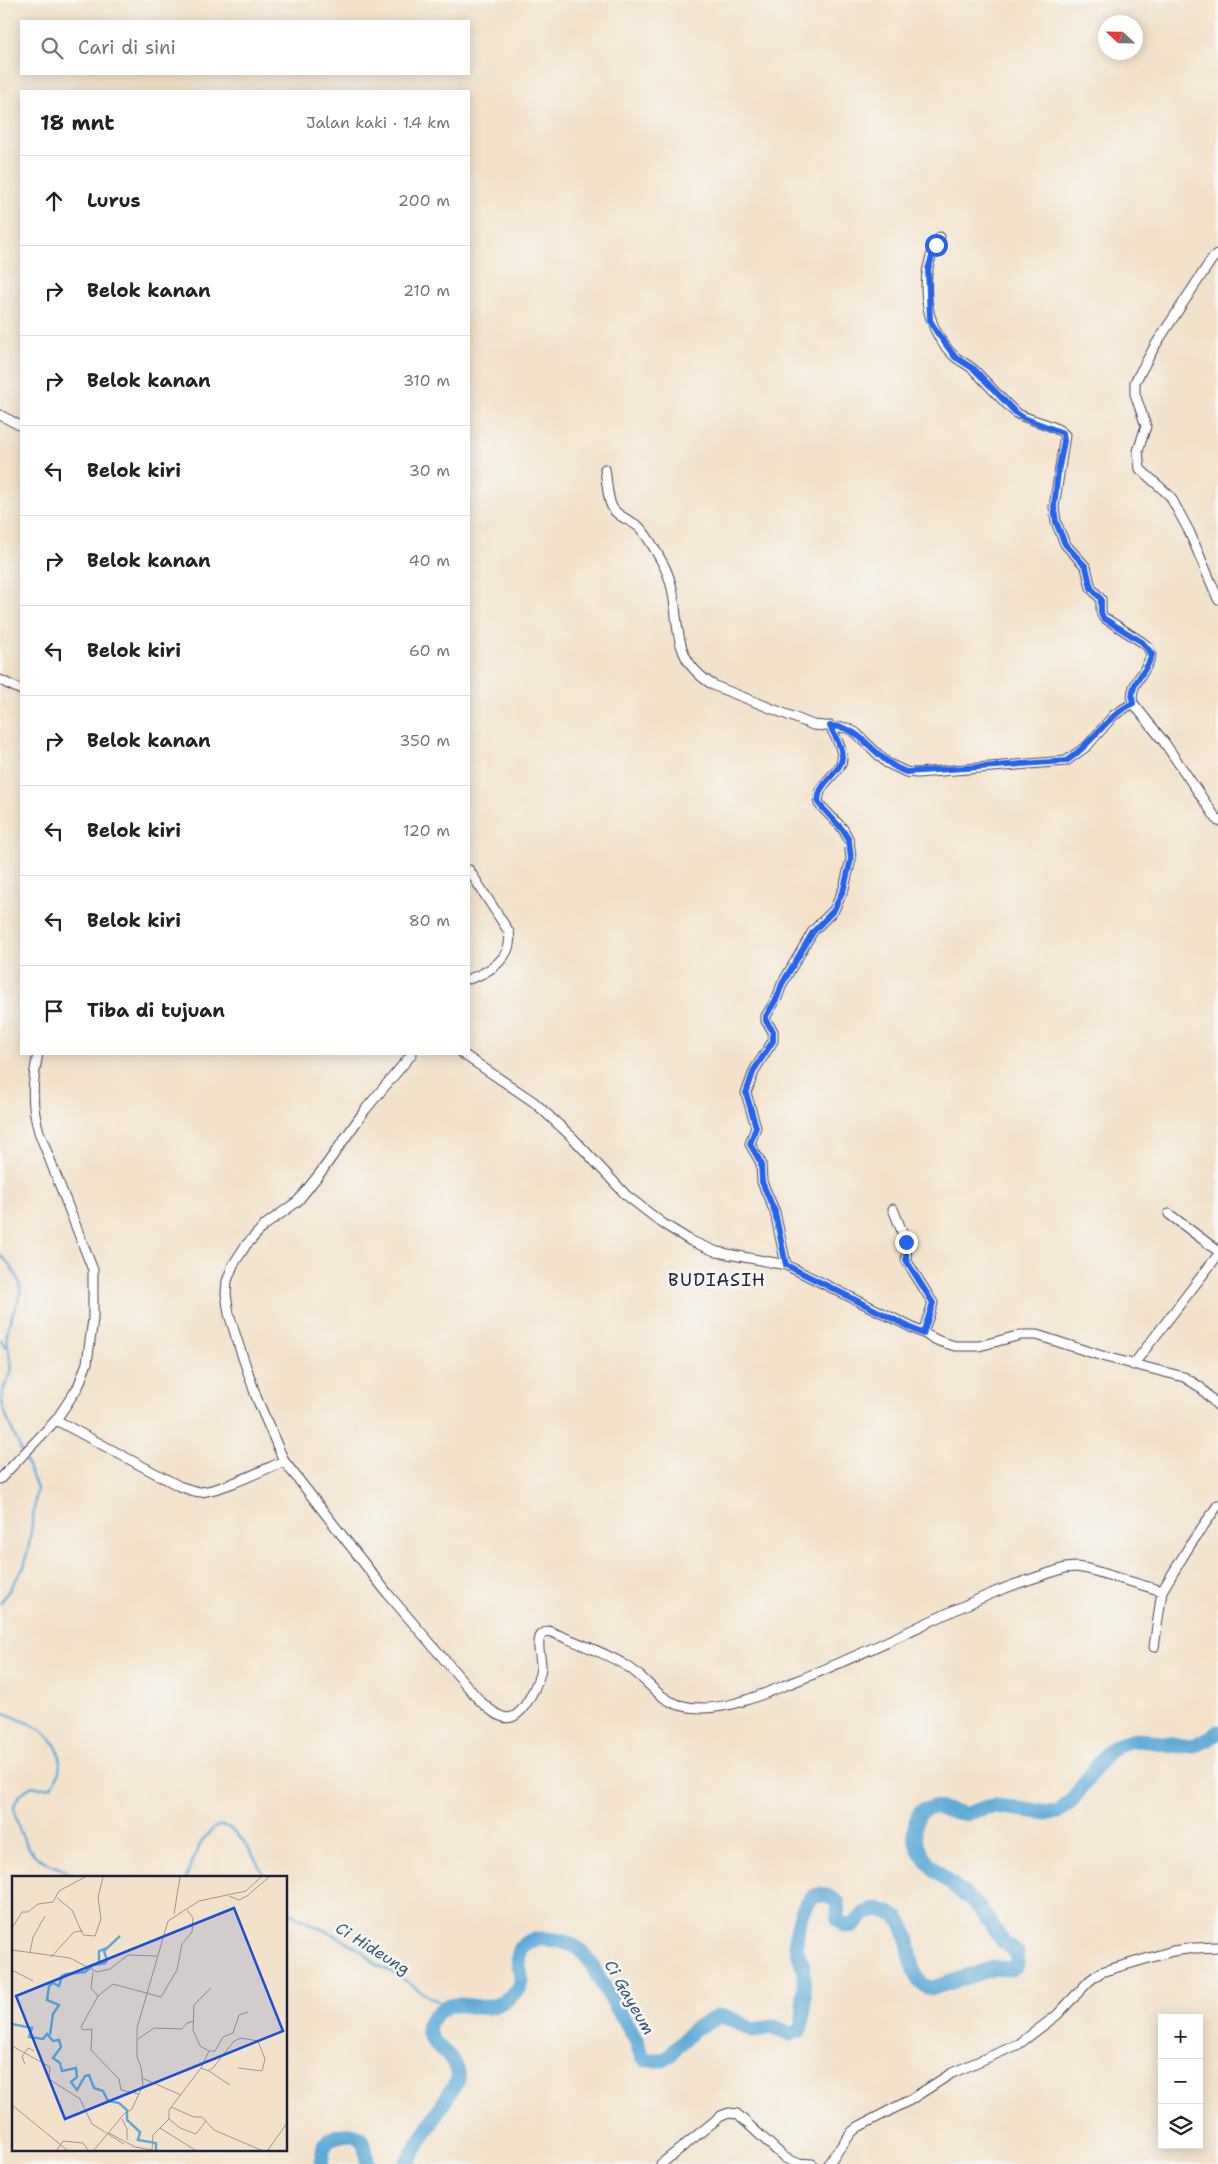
<!DOCTYPE html>
<html lang="id">
<meta charset="utf-8">
<style>
:root{--surface:#fff;--page:#f6f6f6;--text:#222;--muted:#767676;--line:#e0e0e0}
body{margin:0;font-family:"Shantell Sans",sans-serif;background:var(--page);color:var(--text)}
.controls{position:absolute;right:15px;bottom:15px;display:grid;overflow:hidden;border-radius:0px;box-shadow:0 2px 12px #0003}
.controls button{width:45px;height:45px;display:grid;place-items:center;padding:0;border:0;border-bottom:1px solid var(--line);background:var(--surface);color:var(--text);font:25px sans-serif}
.compass{position:absolute;left:1098px;top:15px;width:45px;height:45px;border-radius:50%;background:var(--surface);box-shadow:0 2px 12px #0003;rotate:292deg}
.stop{position:absolute;width:15px;height:15px;margin:-11px;border:4px solid #2563eb;border-radius:50%;background:#fff}
.stop.end{background:#2563eb;border-color:#fff;box-shadow:0 1px 5px #0008}
.list{margin:0;padding:0;list-style:none}
h2{display:flex;justify-content:space-between;align-items:center;height:65px;margin:0;padding:0 20px;font-size:21px}
h2 small{font-size:16px;font-weight:400;color:var(--muted)}
.list li{display:grid;grid-template-columns:32px 1fr auto;gap:15px;align-items:center;box-sizing:border-box;height:90px;padding:0 20px;border-top:1px solid var(--line)}
.list b{display:block;font-size:19px;white-space:nowrap}
.list em{font-size:16px;font-style:normal;color:var(--muted)}
.icon{flex:none;width:28px;height:28px;fill:none;stroke:currentColor;stroke-width:2;stroke-linecap:round;stroke-linejoin:round}
.map{position:relative;flex:none;width:1218px;height:2164px;overflow:hidden}
.search{position:absolute;background:var(--surface);box-shadow:0 2px 12px #0003;left:20px;top:20px;width:450px;height:55px;display:flex;align-items:center;gap:12px;box-sizing:border-box;padding:0 18px;border-radius:0px;color:var(--muted);font-size:19px}
.panel{position:absolute;background:var(--surface);box-shadow:0 2px 12px #0003;left:20px;top:90px;width:450px;height:965px;border-radius:0px}
.map>svg:first-child{display:block}
.lines{fill:none;stroke-linecap:round;stroke-linejoin:round}
.stream{stroke:#5faad7;stroke-width:2.5}
.river{stroke:#5faad7;stroke-width:15}
.minor-casing{stroke:#413f51;stroke-width:11}
.minor{stroke:#fff;stroke-width:9}
.route{stroke:#2563eb;stroke-width:6}
.labels{text-anchor:middle;stroke-width:5;stroke-linejoin:round;paint-order:stroke}
.water-label{font-size:16px;font-style:italic;fill:#3a5879;stroke:#f6f6f2}
.quarter-label{font-size:18px;letter-spacing:1px;fill:#22223b;stroke:#f6f6f2}
.inset-river{fill:none;stroke:#5faad7;stroke-width:2.5}
.inset-road{fill:none;stroke:#9f9591;stroke-width:1}
.view{fill:#1d4ed8;fill-opacity:0.15;stroke:#1d4ed8;stroke-width:2.5}
.inset-edge{fill:none;stroke:#22223b;stroke-width:2.5}
</style>
<div class="map">
<svg width="1218" height="2164" viewBox="0 0 1218 2164">
<rect width="100%" height="100%" fill="#f6f6f2"/>
<filter id="ink" filterUnits="userSpaceOnUse"><feTurbulence type="fractalNoise" baseFrequency=".02" numOctaves="2"/><feDisplacementMap in="SourceGraphic" scale="10" xChannelSelector="R" yChannelSelector="G"/><feConvolveMatrix kernelMatrix="1 2 1 2 8 2 1 2 1" color-interpolation-filters="sRGB"/></filter>
<filter id="wash" filterUnits="userSpaceOnUse"><feTurbulence type="fractalNoise" baseFrequency=".0096" numOctaves="4" result="noise"/><feDisplacementMap in="SourceGraphic" scale="20" xChannelSelector="R" yChannelSelector="G"/><feGaussianBlur stdDeviation="1.12" result="paint"/><feColorMatrix in="noise" values="0 0 0 0 0 0 0 0 0 0 0 0 0 0 0 0 0 1.4 0 .05"/><feComposite in="paint" operator="in"/></filter>
<g filter="url(#wash)">
<rect width="100%" height="100%" fill="#f3e2cb"/>
<g class="lines">
<path class="stream" d="M0,1256C7,1259 9,1264 13,1270C32,1297 8,1309 7,1335C6,1348 13,1359 10,1373C8,1383 0,1390 2,1402C5,1417 16,1438 22,1452
M0,1340L6,1346
M0,1604L24,1567L29,1545L37,1488L24,1457
M0,1711C24,1722 59,1730 60,1762C60,1772 58,1779 51,1787L41,1788L32,1786C9,1799 12,1810 20,1831C24,1841 29,1851 37,1857C50,1866 66,1869 79,1878
M186,1878C192,1863 202,1832 218,1826C236,1820 259,1865 265,1878
M286,1912L336,1936L361,1950L377,1965L396,1974L426,1995L447,2006"/>
<path class="river" d="M321,2164C322,2157 322,2150 326,2144C333,2133 358,2130 364,2144C366,2150 366,2158 368,2164
M406,2164L458,2079C462,2054 425,2048 428,2024C453,1986 474,2019 502,2002C537,1982 512,1971 520,1950C524,1941 534,1939 543,1939C557,1939 574,1943 584,1954C591,1961 595,1972 600,1980C612,2000 625,2021 637,2042L641,2055L646,2060H663L669,2056L694,2029L719,2016L729,2018L753,2030L774,2027L791,2034L799,2031C805,2024 805,1978 803,1967C801,1958 795,1951 796,1942C797,1920 808,1877 838,1903V1919L845,1926L854,1925L865,1913L877,1909C885,1911 896,1915 901,1922C914,1939 905,1986 933,1988L994,1968L1011,1969L1016,1967L1018,1963L1017,1953C1012,1949 1006,1945 1002,1940C993,1929 986,1914 975,1904C950,1880 896,1852 921,1811L933,1807L966,1814L987,1807L996,1806L1048,1813L1059,1812L1072,1800L1107,1753C1137,1725 1167,1753 1198,1744C1206,1741 1212,1737 1218,1732"/>
</g>
</g>
<g filter="url(#ink)">
<g class="lines">
<g class="minor-casing">
<path id="minor" d="M940,237C918,274 922,325 954,356C961,362 970,365 976,372C989,385 1002,400 1016,413C1029,421 1056,424 1065,435L1054,507L1056,522L1065,544L1086,567L1091,588L1101,599V612L1103,617L1142,642L1148,647L1151,654C1148,673 1128,683 1133,703
M1218,254L1212,259L1156,344L1135,382V394L1146,426L1138,451L1140,469L1170,496L1189,531L1218,599
M0,415L21,426
M605,469C607,481 607,497 612,507C617,517 631,520 639,527C648,536 656,551 662,562C688,608 660,654 715,686L813,725L847,728L856,733L887,763L906,772L917,773L1066,761L1087,746L1114,715L1133,703L1164,742L1218,821
M0,680L21,690
M469,870L509,932C514,957 490,972 469,979
M412,1054L365,1110L324,1168L298,1201L265,1225L246,1245L233,1265L227,1281L226,1294L229,1314L236,1337L257,1399L284,1461L388,1594L480,1701C502,1721 514,1727 530,1697C535,1688 540,1678 541,1668C542,1659 536,1646 540,1637C542,1633 545,1632 549,1631C574,1642 602,1651 625,1665C645,1676 656,1698 679,1705C719,1716 760,1695 796,1681C864,1655 927,1621 993,1593C1016,1583 1041,1576 1065,1568L1076,1567L1088,1569L1162,1591L1190,1545L1218,1505
M463,1054L534,1102L573,1138L626,1195L662,1223L691,1241L717,1252L786,1265L939,1341L955,1346H979L1021,1335H1037L1105,1357L1184,1377L1200,1387L1218,1406
M893,1209L907,1244L906,1260L933,1303L923,1333
M1169,1214L1218,1251
M786,1265L775,1212L762,1182L761,1163L750,1144L756,1127L746,1093L755,1069L773,1041V1031L766,1021V1016L777,998L782,984L813,931L834,910L844,888L851,859L849,840L843,829L819,804C814,783 844,773 842,756C842,746 834,735 830,726
M1133,1365L1218,1255
M56,1420L179,1486C186,1488 194,1492 201,1492C225,1489 261,1471 284,1461
M0,1479L56,1420L78,1387L87,1363L93,1319V1270L39,1132C31,1105 32,1081 38,1054
M1154,1647L1162,1591
M661,2164L721,2116L729,2113L737,2114L785,2158L797,2163L812,2164
M828,2164L852,2132L858,2127L910,2100L952,2073L1019,2044L1057,2015L1089,1981L1101,1972L1173,1951L1195,1948L1218,1947"/>
</g>
<use href="#minor" class="minor"/>
</g>
</g>
<g class="lines" filter="url(#ink)">
<path class="route" d="M906,1242V1260L933,1303L923,1334L786,1265L775,1212L762,1182L761,1163L750,1144L756,1127L746,1093L754,1070L773,1041V1031L766,1021V1016L777,998L782,984L813,932L834,910L844,888L851,859L849,840L842,829L819,804C814,783 843,773 842,756C842,746 834,735 830,726C864,726 873,760 906,772L1066,761C1092,745 1105,717 1133,703C1128,682 1148,673 1152,654L1142,642L1103,618L1101,612V599L1091,588L1086,567L1065,544L1056,522L1054,507L1058,472L1064,441L1063,433L1024,418L1016,413L974,369L955,357L936,331L930,320L928,269L936,245"/>
</g>
<g class="labels">
<g class="water-label">
<text transform="translate(373 1948) rotate(32)" y="6">Ci Hideung</text>
<text transform="translate(630 1997) rotate(60)" y="6">Ci Gayeum</text>
</g>
<g class="quarter-label">
<text x="717" y="1286">BUDIASIH</text>
</g>
</g>
<g transform="translate(12 1876)">
<rect width="275" height="275" fill="#f3e2cb"/>
<path class="inset-river" d="M87,86V75L95,72M0,148L20,152L17,161L31,163L35,158L41,165L47,164L49,171L41,182L48,187L50,195L64,192L65,201L59,206L65,214L73,200L77,199L82,212L91,215L96,225L107,227L115,234V244L128,256L126,264L144,267V274M38,159L41,138L47,129L35,124L37,110L41,107L47,110L50,100L54,98L73,96L81,89L93,87L95,84L92,75L108,60"/>
<path class="inset-road" d="M217,20L227,24L235,20L257,1M45,22L60,34L71,59L83,60L89,43L86,21L91,1M162,38L168,1M0,52L10,36H16L26,28L41,26L47,15L73,1M0,74L58,82L85,96L98,93L116,79L145,80M18,76L21,61L33,40M39,81L62,56L71,55M0,94L21,105M81,96L79,112L86,120M126,163L142,152L170,153L175,147L182,145M0,170L38,191L37,203L68,223L80,248L112,268M197,175H203L211,161L221,157L227,139L236,136M13,188L10,181L16,172L22,175M189,192L196,195L201,192L222,165L229,162L246,165L253,183L250,195L226,192M197,195L218,209M130,202L169,219M127,218L109,214L107,203L79,174L80,153L71,154L69,151L86,120L101,108L149,121L165,94L170,68L180,56L181,42L175,34M0,229L55,274M159,231L182,241H190L202,254L249,274M110,243L115,253V264M157,243L168,252L184,258L194,245M148,252L183,274M97,257L123,271L140,274M45,274L51,265L71,267L76,274M82,274L113,237L120,233L131,209L129,191L125,181V152L156,45L187,25L234,15L249,1M140,274L141,259L157,243V234L189,192L197,175L188,170L181,154L182,129L199,112M256,274L275,247"/>
<path class="view" d="M222,32L271,155L53,243L4,120Z"/>
<rect width="275" height="275" class="inset-edge"/>
</g>
</svg>
<div class="controls">
<button>+</button>
<button>−</button>
<button><svg class="icon" aria-label="layers" viewBox="0 0 24 24"><path d="M12 4l9 5-9 5-9-5zM3 14l9 5 9-5"/></svg></button>
</div>
<svg class="compass" viewBox="-18 -18 36 36"><path d="M0-13l5 13h-10z" fill="#e53935"/><path d="M0 13l5-13h-10z" fill="#767676"/></svg>
<div class="stop" style="left:936px;top:245px"></div>
<div class="stop end" style="left:906px;top:1242px"></div>
<div class="search"><svg class="icon" aria-label="search" viewBox="0 0 24 24"><circle cx="10" cy="10" r="6"/><path d="M15 15l6 6"/></svg>Cari di sini</div>
<section class="panel">
<h2>18 mnt<small>Jalan kaki · 1.4 km</small></h2>
<ul class="list">
<li><svg class="icon" aria-label="ahead" viewBox="0 0 24 24"><path d="M12 20V5M6 11l6-6 6 6"/></svg><div><b>Lurus</b></div><em>200 m</em></li>
<li><svg class="icon" aria-label="right" viewBox="0 0 24 24"><path d="M7 20v-9h11M14 6l5 5-5 5"/></svg><div><b>Belok kanan</b></div><em>210 m</em></li>
<li><svg class="icon" aria-label="right" viewBox="0 0 24 24"><path d="M7 20v-9h11M14 6l5 5-5 5"/></svg><div><b>Belok kanan</b></div><em>310 m</em></li>
<li><svg class="icon" aria-label="left" viewBox="0 0 24 24"><path d="M17 20v-9H6M10 6l-5 5 5 5"/></svg><div><b>Belok kiri</b></div><em>30 m</em></li>
<li><svg class="icon" aria-label="right" viewBox="0 0 24 24"><path d="M7 20v-9h11M14 6l5 5-5 5"/></svg><div><b>Belok kanan</b></div><em>40 m</em></li>
<li><svg class="icon" aria-label="left" viewBox="0 0 24 24"><path d="M17 20v-9H6M10 6l-5 5 5 5"/></svg><div><b>Belok kiri</b></div><em>60 m</em></li>
<li><svg class="icon" aria-label="right" viewBox="0 0 24 24"><path d="M7 20v-9h11M14 6l5 5-5 5"/></svg><div><b>Belok kanan</b></div><em>350 m</em></li>
<li><svg class="icon" aria-label="left" viewBox="0 0 24 24"><path d="M17 20v-9H6M10 6l-5 5 5 5"/></svg><div><b>Belok kiri</b></div><em>120 m</em></li>
<li><svg class="icon" aria-label="left" viewBox="0 0 24 24"><path d="M17 20v-9H6M10 6l-5 5 5 5"/></svg><div><b>Belok kiri</b></div><em>80 m</em></li>
<li><svg class="icon" aria-label="arrive" viewBox="0 0 24 24"><path d="M6 21V4h12l-3 4 3 4H6"/></svg><div><b>Tiba di tujuan</b></div></li>
</ul>
</section>
</div>
